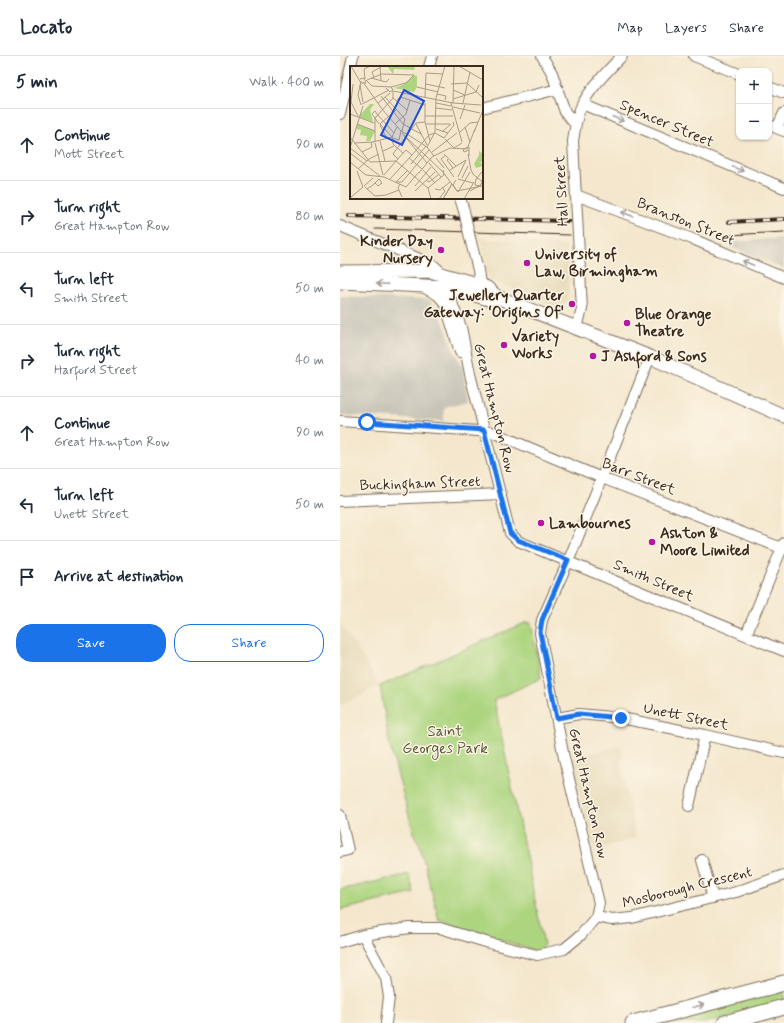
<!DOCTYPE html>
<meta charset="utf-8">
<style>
:root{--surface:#fff;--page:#f6f6f7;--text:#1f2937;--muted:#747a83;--line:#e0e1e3;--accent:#1a73e8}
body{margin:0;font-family:Mynerve,sans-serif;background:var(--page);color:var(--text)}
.controls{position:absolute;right:12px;top:12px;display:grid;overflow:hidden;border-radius:8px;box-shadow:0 1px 3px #0004}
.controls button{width:36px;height:36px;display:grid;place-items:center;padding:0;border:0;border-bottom:1px solid var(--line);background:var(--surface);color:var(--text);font:20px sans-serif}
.stop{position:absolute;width:12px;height:12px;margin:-9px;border:3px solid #1a73e8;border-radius:50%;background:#fff}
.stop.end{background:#1a73e8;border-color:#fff;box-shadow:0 1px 4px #0008}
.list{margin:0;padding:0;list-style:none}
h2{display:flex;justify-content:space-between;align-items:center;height:52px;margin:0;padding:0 16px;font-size:17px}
h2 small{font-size:13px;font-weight:400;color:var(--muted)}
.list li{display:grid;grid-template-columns:26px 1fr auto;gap:12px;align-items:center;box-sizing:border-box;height:72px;padding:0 16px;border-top:1px solid var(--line)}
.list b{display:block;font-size:15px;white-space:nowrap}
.list p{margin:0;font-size:13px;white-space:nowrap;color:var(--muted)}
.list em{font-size:13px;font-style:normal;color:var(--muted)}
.actions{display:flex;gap:8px;padding:12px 16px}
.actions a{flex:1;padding:9px 0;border:1px solid var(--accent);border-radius:16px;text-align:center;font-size:14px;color:var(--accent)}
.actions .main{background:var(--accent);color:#fff}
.icon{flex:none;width:22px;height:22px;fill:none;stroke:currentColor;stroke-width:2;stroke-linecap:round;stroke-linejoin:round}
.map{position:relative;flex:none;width:444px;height:967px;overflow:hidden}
header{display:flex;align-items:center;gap:24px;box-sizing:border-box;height:56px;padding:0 20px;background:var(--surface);border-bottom:1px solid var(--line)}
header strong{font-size:19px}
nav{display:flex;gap:22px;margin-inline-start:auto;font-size:14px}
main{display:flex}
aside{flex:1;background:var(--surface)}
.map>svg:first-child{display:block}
.built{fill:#e7daba}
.industrial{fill:#c8c4b8}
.green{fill:#add580;stroke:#74804f}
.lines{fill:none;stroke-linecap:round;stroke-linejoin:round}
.minor-casing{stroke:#7c6c5b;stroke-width:12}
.major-casing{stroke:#7c6c5b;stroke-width:15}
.highway-casing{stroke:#7c6c5b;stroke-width:17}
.minor{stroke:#fff;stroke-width:10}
.major{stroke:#fff;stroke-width:13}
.highway{stroke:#fff;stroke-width:15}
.tram{stroke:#3b2a1e;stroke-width:1}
.rail-casing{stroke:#3b2a1e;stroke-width:4}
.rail{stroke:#fcf5e5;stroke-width:2.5;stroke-dasharray:8;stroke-linecap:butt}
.minor-bridge-casing{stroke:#7c6c5b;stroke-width:12;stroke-linecap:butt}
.minor-bridge{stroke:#fff;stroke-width:10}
.oneway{stroke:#a79f9a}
.route{stroke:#1a73e8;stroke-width:5}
.poi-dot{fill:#b5179e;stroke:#fcf5e5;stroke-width:1.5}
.labels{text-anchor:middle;stroke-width:3;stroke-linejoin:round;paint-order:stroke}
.street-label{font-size:15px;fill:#3b2a1e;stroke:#fcf5e5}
.poi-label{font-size:15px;font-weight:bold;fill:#3b2a1e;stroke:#fcf5e5;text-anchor:start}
.park-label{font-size:15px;fill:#585536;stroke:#fcf5e5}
.inset-road{fill:none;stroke:#aa9b87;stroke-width:1}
.view{fill:#1d4ed8;fill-opacity:0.15;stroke:#1d4ed8;stroke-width:2}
.inset-edge{fill:none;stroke:#3b2a1e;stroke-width:2}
</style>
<header>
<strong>Locato</strong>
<nav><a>Map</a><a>Layers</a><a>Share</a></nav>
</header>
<main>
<aside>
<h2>5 min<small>Walk · 400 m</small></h2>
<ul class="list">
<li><svg class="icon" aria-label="ahead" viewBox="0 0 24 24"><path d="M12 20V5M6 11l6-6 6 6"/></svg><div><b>Continue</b><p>Mott Street</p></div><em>90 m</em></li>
<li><svg class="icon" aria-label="right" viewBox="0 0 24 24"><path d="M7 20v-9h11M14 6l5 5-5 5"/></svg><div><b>Turn right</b><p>Great Hampton Row</p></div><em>80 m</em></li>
<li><svg class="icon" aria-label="left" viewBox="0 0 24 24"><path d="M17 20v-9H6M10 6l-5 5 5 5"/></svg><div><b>Turn left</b><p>Smith Street</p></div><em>50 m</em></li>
<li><svg class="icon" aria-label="right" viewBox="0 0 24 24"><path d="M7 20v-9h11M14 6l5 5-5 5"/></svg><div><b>Turn right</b><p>Harford Street</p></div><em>40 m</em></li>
<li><svg class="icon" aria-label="ahead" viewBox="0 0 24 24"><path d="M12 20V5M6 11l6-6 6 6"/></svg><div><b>Continue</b><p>Great Hampton Row</p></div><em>90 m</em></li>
<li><svg class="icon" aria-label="left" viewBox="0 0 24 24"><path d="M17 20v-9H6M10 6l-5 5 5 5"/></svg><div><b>Turn left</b><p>Unett Street</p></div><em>50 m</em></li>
<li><svg class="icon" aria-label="arrive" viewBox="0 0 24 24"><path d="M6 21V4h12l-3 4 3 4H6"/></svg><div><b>Arrive at destination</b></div></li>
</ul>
<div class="actions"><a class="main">Save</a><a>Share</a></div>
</aside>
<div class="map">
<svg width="444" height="967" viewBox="0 0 444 967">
<rect width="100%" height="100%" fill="#fcf5e5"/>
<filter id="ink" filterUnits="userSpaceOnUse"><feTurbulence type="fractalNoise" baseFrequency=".025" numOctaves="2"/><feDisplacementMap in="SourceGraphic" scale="8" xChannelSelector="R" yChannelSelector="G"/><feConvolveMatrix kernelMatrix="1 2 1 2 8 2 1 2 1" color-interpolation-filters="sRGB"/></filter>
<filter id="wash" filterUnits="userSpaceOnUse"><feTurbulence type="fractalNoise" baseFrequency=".012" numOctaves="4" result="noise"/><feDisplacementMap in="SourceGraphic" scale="16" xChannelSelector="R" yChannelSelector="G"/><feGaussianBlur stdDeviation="0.9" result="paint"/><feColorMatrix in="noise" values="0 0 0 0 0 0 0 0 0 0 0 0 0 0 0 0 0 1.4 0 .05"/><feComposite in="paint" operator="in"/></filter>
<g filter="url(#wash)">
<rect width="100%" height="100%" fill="#f4e7cd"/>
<path class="built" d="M140,182L226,190L229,236L226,247L216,251L149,224Z
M0,566L40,630L0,649Z
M280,690L283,698L281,707L296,782L254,794L231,702Z"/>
<path class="industrial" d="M444,182V213L391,191L392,186Z
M0,240L89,244L96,251L107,275L114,296L122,309L128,345L104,351V365L0,359Z"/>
<path class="green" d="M187,566L191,567L201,622L154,644L204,888L199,896L99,864L79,787L75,781L50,691L40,630Z
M69,818L74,837L0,854V834Z
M444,935V946L365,967H318Z"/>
</g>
<g filter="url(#ink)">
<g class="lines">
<g class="minor-casing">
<path id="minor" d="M202,0L212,17L225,56L235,68
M354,0L399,18
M89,11L92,0
M429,31L444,37
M242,48L444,132
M142,52L218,33
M0,58L13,0
M429,69L444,75
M437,72L444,57
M236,139L355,184L444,222
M120,142L124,155
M0,170L92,208L102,217
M130,182L138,214L140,229
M83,231L98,239L105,247L120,296
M106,231L121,271L130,318L170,477L178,485L444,595
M237,272L242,253L233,85C235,73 236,60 242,49C249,34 270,12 282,0
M0,365L152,376L257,420L444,493
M0,445L161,438
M406,579L444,487
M217,662L239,658L281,662L365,679L444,697
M349,750L365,679
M0,759L8,794L0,796
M362,804L373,842
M256,861L272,864L292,862L396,836L444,819
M23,879L46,922L49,941L46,967
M0,886L23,879L70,872H100L149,887L197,899L224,893L241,879L256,861L259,847L224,702L200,577L202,564L230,501L310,301"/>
</g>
<g class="major-casing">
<path id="major" d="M0,216L90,215L140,229L147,232L157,241L310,301L444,360
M0,226L106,231L149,243L157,241"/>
</g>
<g class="highway-casing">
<path id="highway" d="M293,967L444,927
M385,967L444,951"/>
</g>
<use href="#minor" class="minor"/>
<use href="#major" class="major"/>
<use href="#highway" class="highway"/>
<path class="tram" d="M35,173L230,179
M389,179L444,176"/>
<g class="rail-casing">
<path id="rail" d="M9,160L229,165
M389,166L444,163"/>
</g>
<use href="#rail" class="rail"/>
<g class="minor-bridge-casing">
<path id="minor-bridge" d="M124,155L130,182"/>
</g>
<use href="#minor-bridge" class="minor-bridge"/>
</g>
<defs><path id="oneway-shaft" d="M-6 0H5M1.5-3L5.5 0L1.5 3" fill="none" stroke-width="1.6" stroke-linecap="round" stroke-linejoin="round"/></defs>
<g class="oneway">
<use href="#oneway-shaft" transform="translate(278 63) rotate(22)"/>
<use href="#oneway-shaft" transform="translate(398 113) rotate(23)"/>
<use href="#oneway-shaft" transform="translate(287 158) rotate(-159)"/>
<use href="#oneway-shaft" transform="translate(408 207) rotate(-157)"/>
<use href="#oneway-shaft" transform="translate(42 228) rotate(-177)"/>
<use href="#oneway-shaft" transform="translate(358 950) rotate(-15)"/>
</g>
</g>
<g class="lines" filter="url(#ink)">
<path class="route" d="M27,366L144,374L170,477L178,484L228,504L202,564L200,576L217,662L239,658L281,662"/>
</g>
<g class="poi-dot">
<circle cx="101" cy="194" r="4"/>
<circle cx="187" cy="207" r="4"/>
<circle cx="232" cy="248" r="4"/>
<circle cx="287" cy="267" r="4"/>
<circle cx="164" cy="289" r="4"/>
<circle cx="253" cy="300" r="4"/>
<circle cx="201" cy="467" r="4"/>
<circle cx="312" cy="486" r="4"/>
</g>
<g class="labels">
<g class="street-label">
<text transform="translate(327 67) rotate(23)" y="5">Spencer Street</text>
<text transform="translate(221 135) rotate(-93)" y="5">Hall Street</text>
<text transform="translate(346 165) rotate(22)" y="5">Branston Street</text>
<text transform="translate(155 352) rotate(76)" y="5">Great Hampton Row</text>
<text transform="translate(299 420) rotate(21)" y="5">Barr Street</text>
<text transform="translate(80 427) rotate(-2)" y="5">Buckingham Street</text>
<text transform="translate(314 524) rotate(23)" y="5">Smith Street</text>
<text transform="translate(346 660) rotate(12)" y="5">Unett Street</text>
<text transform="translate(249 737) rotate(77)" y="5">Great Hampton Row</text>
<text transform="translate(347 831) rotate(-14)" y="5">Mosborough Crescent</text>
</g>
<g class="poi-label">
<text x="93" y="190" text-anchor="end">Kinder Day<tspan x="93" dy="17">Nursery</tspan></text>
<text x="195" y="203">University of<tspan x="195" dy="17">Law, Birmingham</tspan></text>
<text x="224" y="244" text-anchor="end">Jewellery Quarter<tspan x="224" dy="17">Gateway: ‘Origins Of'</tspan></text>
<text x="295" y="263">Blue Orange<tspan x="295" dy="17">Theatre</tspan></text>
<text x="172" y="285">Variety<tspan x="172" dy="17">Works</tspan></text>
<text x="261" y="305">J Ashford &amp; Sons</text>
<text x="209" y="472">Lambournes</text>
<text x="320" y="482">Ashton &amp;<tspan x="320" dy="17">Moore Limited</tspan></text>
</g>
<g class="park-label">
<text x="105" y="680">Saint<tspan x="105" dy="17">Georges Park</tspan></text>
</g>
</g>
<g transform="translate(10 10)">
<rect width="133" height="133" fill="#f4e7cd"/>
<path d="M37,0H65L64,4L44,3L43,8ZM64,9L67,10V21L64,26L44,22L53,19ZM20,38H24L20,44L23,56L8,51ZM7,58L25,65L20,75H16L17,70L10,69L11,64L6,63ZM129,85L133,88V96H130L133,100L126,102L124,98L129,89Z" fill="#add580"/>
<path class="inset-road" d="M1,0L11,17H16L14,12L10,13M30,0L31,15M109,0L133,14M24,11L22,6L31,1M21,12L36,16L39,13M15,13L14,3L20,0M16,14L22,20L41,21L43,24L40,26L36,22M17,14L32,8L64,9M11,15L8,29L11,39M13,16L32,43L51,65L58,69M3,18L1,36L8,50M76,18L95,22M101,18L118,17M118,18L132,31M10,19L13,36M41,21L56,17L64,9M67,21L88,26M103,24L115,29M43,25L103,37L131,39M87,28L96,30L95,34M31,30L53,58L71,68M35,31L55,53L52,65M75,31L76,7L93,8M43,32L57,44M103,33L126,26L129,19M46,35L50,31L75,39M28,37L40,27M75,37V56L80,75M86,37L101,40M101,37L112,76M103,37L104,0M113,37L120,6M12,38L39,24M103,41L130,47M86,42L102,44M0,48L24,57M27,48L44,67M27,48L25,45L22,48L29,58M75,50H103M110,53L115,39M7,58L25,65M30,58L47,43M30,58L42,71M45,58L56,48L60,34M66,58L77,79M76,58H100M30,59L37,73M115,61L120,76M86,63L98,67M92,66L101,58M110,66L120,57L128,56M124,66L133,44M52,67L77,97M57,68L77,81L84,90M42,70L43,78L53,87M0,71L20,96L46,95M42,72L49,74L51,65M57,72L93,106L107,125L132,120M94,72L104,59L103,56M95,73L104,82L112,77M30,75L35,95M23,76L42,71L47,61M25,76V52L43,32V25M4,77L24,76M25,77L33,109M77,81L85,66L86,32L95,0M0,82L17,95M0,82L13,40M33,85L44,80M12,86L22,81L21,76M82,86L107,67M0,87L30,110M94,88L106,100M118,88L121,104L123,108L125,110L127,111V112L129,113L132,115V116L130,120L125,119L126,113H127V112L128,111L130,108L133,105M62,89L79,69L85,67L94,72M96,89L91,93L104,111M119,90V81L113,83L114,86L119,84M59,92L72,103M86,92L94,102M99,92L97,94L103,102M48,93L43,88L66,57L75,56M46,95L78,122L81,133M0,96L16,109L34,111L56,121L69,106M79,97L91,111M61,98L76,80M8,103L19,93L29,88M58,104L46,116H52L79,84M73,104L85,117M100,104L116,94M7,105L13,121M69,107L82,91L100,82L117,83L125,63M34,109L46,95M108,111L116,94M112,112L118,100M40,113L62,89L56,84L46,95M108,113L123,117M76,114L79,116L88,109M106,114L103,119L108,126M50,118L48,122L52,131M14,120L23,112M65,120L81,101M15,121L25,130L36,129M78,122L94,109L93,104M17,123L23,119L29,113L32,117L28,120L25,117M85,123L90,124L100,116M65,125L85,106M120,125L131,119M108,126L120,106M36,129L49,124M0,132L13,121M89,133L95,125L92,121M93,133L102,118M93,133L102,118M114,133L124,116"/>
<path class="view" d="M54,24L74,35L52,79L31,69Z"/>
<rect width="133" height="133" class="inset-edge"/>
</g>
</svg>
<div class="controls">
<button>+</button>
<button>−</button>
</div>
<div class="stop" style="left:27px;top:366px"></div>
<div class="stop end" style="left:281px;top:662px"></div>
</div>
</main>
